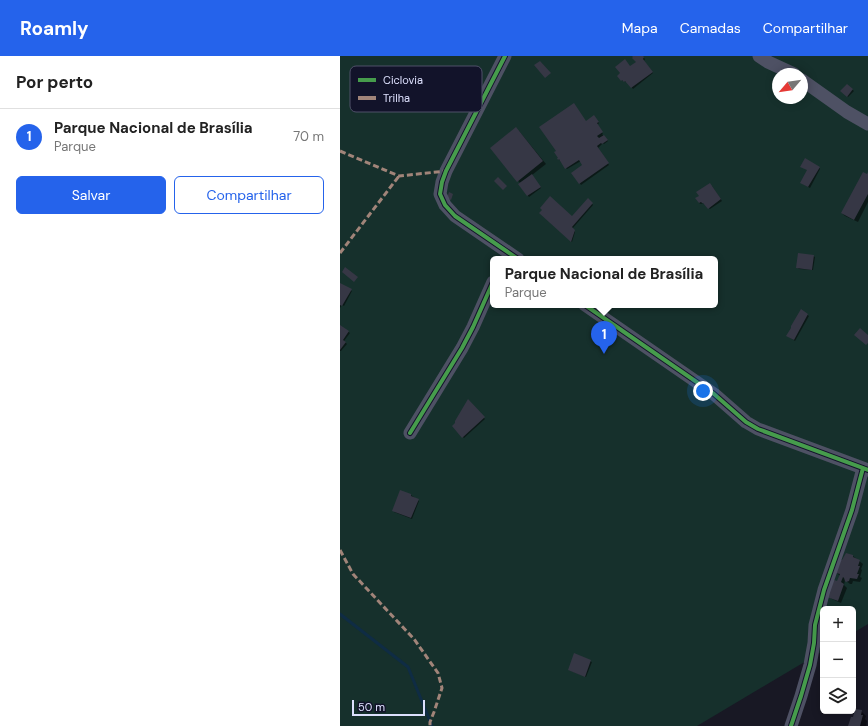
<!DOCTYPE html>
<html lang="pt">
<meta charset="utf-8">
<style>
:root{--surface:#fff;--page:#f6f6f6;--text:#222;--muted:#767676;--line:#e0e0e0;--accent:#2563eb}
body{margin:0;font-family:"DM Sans",sans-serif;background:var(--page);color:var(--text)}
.controls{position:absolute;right:12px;bottom:12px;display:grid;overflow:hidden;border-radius:6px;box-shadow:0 2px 10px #0003}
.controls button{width:36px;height:36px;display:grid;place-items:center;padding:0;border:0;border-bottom:1px solid var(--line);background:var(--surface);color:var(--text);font:20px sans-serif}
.compass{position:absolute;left:432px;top:12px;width:36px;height:36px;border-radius:50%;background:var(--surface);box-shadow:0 2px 10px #0003;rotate:241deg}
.scale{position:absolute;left:12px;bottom:10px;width:73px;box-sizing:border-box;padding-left:4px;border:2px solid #dde0fd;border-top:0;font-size:11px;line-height:14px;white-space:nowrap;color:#dde0fd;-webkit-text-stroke:3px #12132a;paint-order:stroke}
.you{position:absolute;left:363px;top:335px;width:14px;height:14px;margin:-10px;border:3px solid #fff;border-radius:50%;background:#1a73e8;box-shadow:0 0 0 6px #1a73e833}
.badge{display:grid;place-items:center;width:26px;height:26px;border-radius:50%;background:var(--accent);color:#fff;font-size:13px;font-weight:700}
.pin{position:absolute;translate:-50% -33px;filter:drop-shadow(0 1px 2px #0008)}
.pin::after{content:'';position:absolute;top:21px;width:14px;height:12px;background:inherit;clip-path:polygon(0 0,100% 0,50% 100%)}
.popup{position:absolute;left:150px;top:200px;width:228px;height:52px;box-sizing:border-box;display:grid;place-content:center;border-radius:6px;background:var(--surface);filter:drop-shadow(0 1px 3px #0005);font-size:13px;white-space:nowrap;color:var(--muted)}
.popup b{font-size:15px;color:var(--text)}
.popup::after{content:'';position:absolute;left:50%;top:100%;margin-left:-8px;border:8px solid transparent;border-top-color:var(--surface)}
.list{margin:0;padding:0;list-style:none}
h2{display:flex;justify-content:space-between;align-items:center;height:52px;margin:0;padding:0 16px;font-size:17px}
h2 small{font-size:13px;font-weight:400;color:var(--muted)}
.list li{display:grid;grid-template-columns:26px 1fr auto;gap:12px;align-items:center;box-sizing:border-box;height:56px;padding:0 16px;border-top:1px solid var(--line)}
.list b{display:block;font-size:15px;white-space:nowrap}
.list p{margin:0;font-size:13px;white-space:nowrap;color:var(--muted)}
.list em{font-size:13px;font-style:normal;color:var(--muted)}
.actions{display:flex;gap:8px;padding:12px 16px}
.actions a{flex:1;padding:9px 0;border:1px solid var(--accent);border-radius:6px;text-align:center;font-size:14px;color:var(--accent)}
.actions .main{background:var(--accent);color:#fff}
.icon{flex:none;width:22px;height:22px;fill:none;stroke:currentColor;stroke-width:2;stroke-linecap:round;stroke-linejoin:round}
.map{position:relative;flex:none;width:528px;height:670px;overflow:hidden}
header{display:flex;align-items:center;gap:24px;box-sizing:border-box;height:56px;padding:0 20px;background:var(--accent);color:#fff}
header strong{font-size:19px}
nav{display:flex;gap:22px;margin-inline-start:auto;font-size:14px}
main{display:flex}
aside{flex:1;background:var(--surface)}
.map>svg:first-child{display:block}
.green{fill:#16302c;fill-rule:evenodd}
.shadow{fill:#0007}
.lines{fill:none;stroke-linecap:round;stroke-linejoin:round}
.stream{stroke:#0f2c44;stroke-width:3}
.building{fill:#363745}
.minor{stroke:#4e5164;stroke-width:13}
.quiet{stroke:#a18479;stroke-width:3;stroke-dasharray:6 3;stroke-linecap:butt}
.cycleway-casing{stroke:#12132a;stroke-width:6}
.cycleway{stroke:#469c4c;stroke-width:4}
.key{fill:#12132a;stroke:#4f5069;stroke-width:1}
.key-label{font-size:11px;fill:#dde0fd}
</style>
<header>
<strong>Roamly</strong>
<nav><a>Mapa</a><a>Camadas</a><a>Compartilhar</a></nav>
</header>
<main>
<aside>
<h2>Por perto<small></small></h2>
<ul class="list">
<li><span class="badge">1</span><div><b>Parque Nacional de Brasília</b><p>Parque</p></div><em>70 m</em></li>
</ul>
<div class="actions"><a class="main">Salvar</a><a>Compartilhar</a></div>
</aside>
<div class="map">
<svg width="528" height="670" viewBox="0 0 528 670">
<rect width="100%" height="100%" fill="#181824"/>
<path class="green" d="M0,0H528V568L513,577V553H483V595L357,670H0ZM438,18H462V42H438ZM153,203H375V249H153Z"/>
<path class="shadow" d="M293,0H302L305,3L304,5L313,17L293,33L287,25L286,26L284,25H283L278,20L298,6Z
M507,29L514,35L508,41L502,35Z
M255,62L259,67L257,69L263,78H262L268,85L264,88L263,87L258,92L269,109L241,129L233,117L244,109L241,105L227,113L218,102L247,66Z
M179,75L206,108L192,119L201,132L189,141L179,128L180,127L151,92Z
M479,111L480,113L470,132L463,128Z
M528,118V146L518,166L505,160L502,157Z
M372,130L382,145L370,153L363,147L361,148L359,147Z
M248,143L253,149L232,173L235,176L232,186L200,157L232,161Z
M473,200L475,201L473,214L459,213L457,211Z
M0,228L12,235L4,250L2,249L0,252Z
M461,255L469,260L455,285L448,280Z
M0,270L10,277L4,285L7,288L1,295H0Z
M128,345L145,363L124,382L113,370L117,367Z
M71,439L79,445L72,463L54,456Z
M513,500L523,508L521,513L522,514L520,521L522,522L520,526L513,525L512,528H510L505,524L504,529L507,532L501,547L492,543L488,540L498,526L500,520L497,517Z
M235,599L252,606L246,621L229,614Z
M521,655L526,660L525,663L527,665L526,670H509L514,662Z"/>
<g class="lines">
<path class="stream" d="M0,558L68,611L92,670"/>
</g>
<path class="building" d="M292,0H303L304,1L303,3L313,16L291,32L285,25L284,26L282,24L281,25L277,20L280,17L275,11L285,3L290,10L296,6L292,2L293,1Z
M200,5L211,17L205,22L194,9Z
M507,28L513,33L507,41L500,35Z
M234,47L246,65L254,59L259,66L257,67L263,76L257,80L259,82L264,79L268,84L262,88L261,87L257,90L269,107L239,128L231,117L242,109L239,104L225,113L219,103L218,104L217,102H218L214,96L216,95L199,71Z
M176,71L203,105L177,126L150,92Z
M465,102L480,111L468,131L460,127L467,114L460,111Z
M523,116L527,118L528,116V138L514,164L501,157Z
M192,118L201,131L187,140L178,128Z
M158,121L167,130L163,134L154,125Z
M370,127L381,143L368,153L363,147H362L361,146L359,147L355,142L359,140L356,136Z
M109,136L113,138L111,144L107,142Z
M210,140L232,160L248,142L253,147L232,171L235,174L231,186L199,157L202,154L200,152Z
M458,197L474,199L472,214L456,212Z
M5,211L18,221L14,226L2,216Z
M0,227L12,233L2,250L0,249Z
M461,253L468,258L454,284L446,280L451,272V270Z
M0,269L9,275L3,284L6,286L0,294Z
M520,272L528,279V287L526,289L514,279Z
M128,343L145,361L122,382L112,370L115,367V365Z
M60,434L71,438V440L79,443L71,462L52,455Z
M506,497L513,499V501L520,504L518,510H520L517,518H519L517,523L510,522L509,525L506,526L505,525L504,522L503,521L501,526L504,528L498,545L487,541L494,524L497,525L500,518L496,517L501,504H502Z
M234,597L251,604L245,621L228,614Z
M515,653L522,654L521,659H523L520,670H508L511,661H513Z"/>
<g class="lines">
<path class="minor" d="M165,0L106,115L102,126L100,138L105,149L115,160L178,203
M419,0L428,6L454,18
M462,24L507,56L528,68
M245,249L374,338L406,366L418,373L528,414
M70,377L122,292L133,271L153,226
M451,670L461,640L470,609L474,587L475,569L484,534L512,454L523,412"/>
<path class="quiet" d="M0,95L59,120L106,115
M0,197L59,120
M0,494L13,518L74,583L98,617L102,632L94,656L90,666V670"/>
<g class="cycleway-casing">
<path id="cycleway" d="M165,0L106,115L102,126L100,138L105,149L115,160L178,203
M245,249L374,338L406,366L418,373L528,414
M70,377L122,292L133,271L153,226
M451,670L461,640L470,609L474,587L475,569L484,534L512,454L523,412"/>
</g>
<use href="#cycleway" class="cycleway"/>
</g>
<rect x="10" y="10" width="132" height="46" rx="6" class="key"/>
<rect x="18" y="22" width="18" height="4" fill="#469c4c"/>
<rect x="18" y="40" width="18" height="4" fill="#a18479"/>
<g class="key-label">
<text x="43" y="28">Ciclovia</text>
<text x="43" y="46">Trilha</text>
</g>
</svg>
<div class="controls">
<button>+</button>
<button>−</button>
<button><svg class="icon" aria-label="layers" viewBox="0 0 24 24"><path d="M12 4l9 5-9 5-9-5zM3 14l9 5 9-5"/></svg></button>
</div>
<svg class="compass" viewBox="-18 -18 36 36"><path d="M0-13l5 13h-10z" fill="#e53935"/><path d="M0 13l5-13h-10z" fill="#767676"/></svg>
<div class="scale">50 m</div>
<div class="you"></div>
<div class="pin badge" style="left:264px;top:298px">1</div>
<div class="popup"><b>Parque Nacional de Brasília</b>Parque</div>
</div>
</main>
